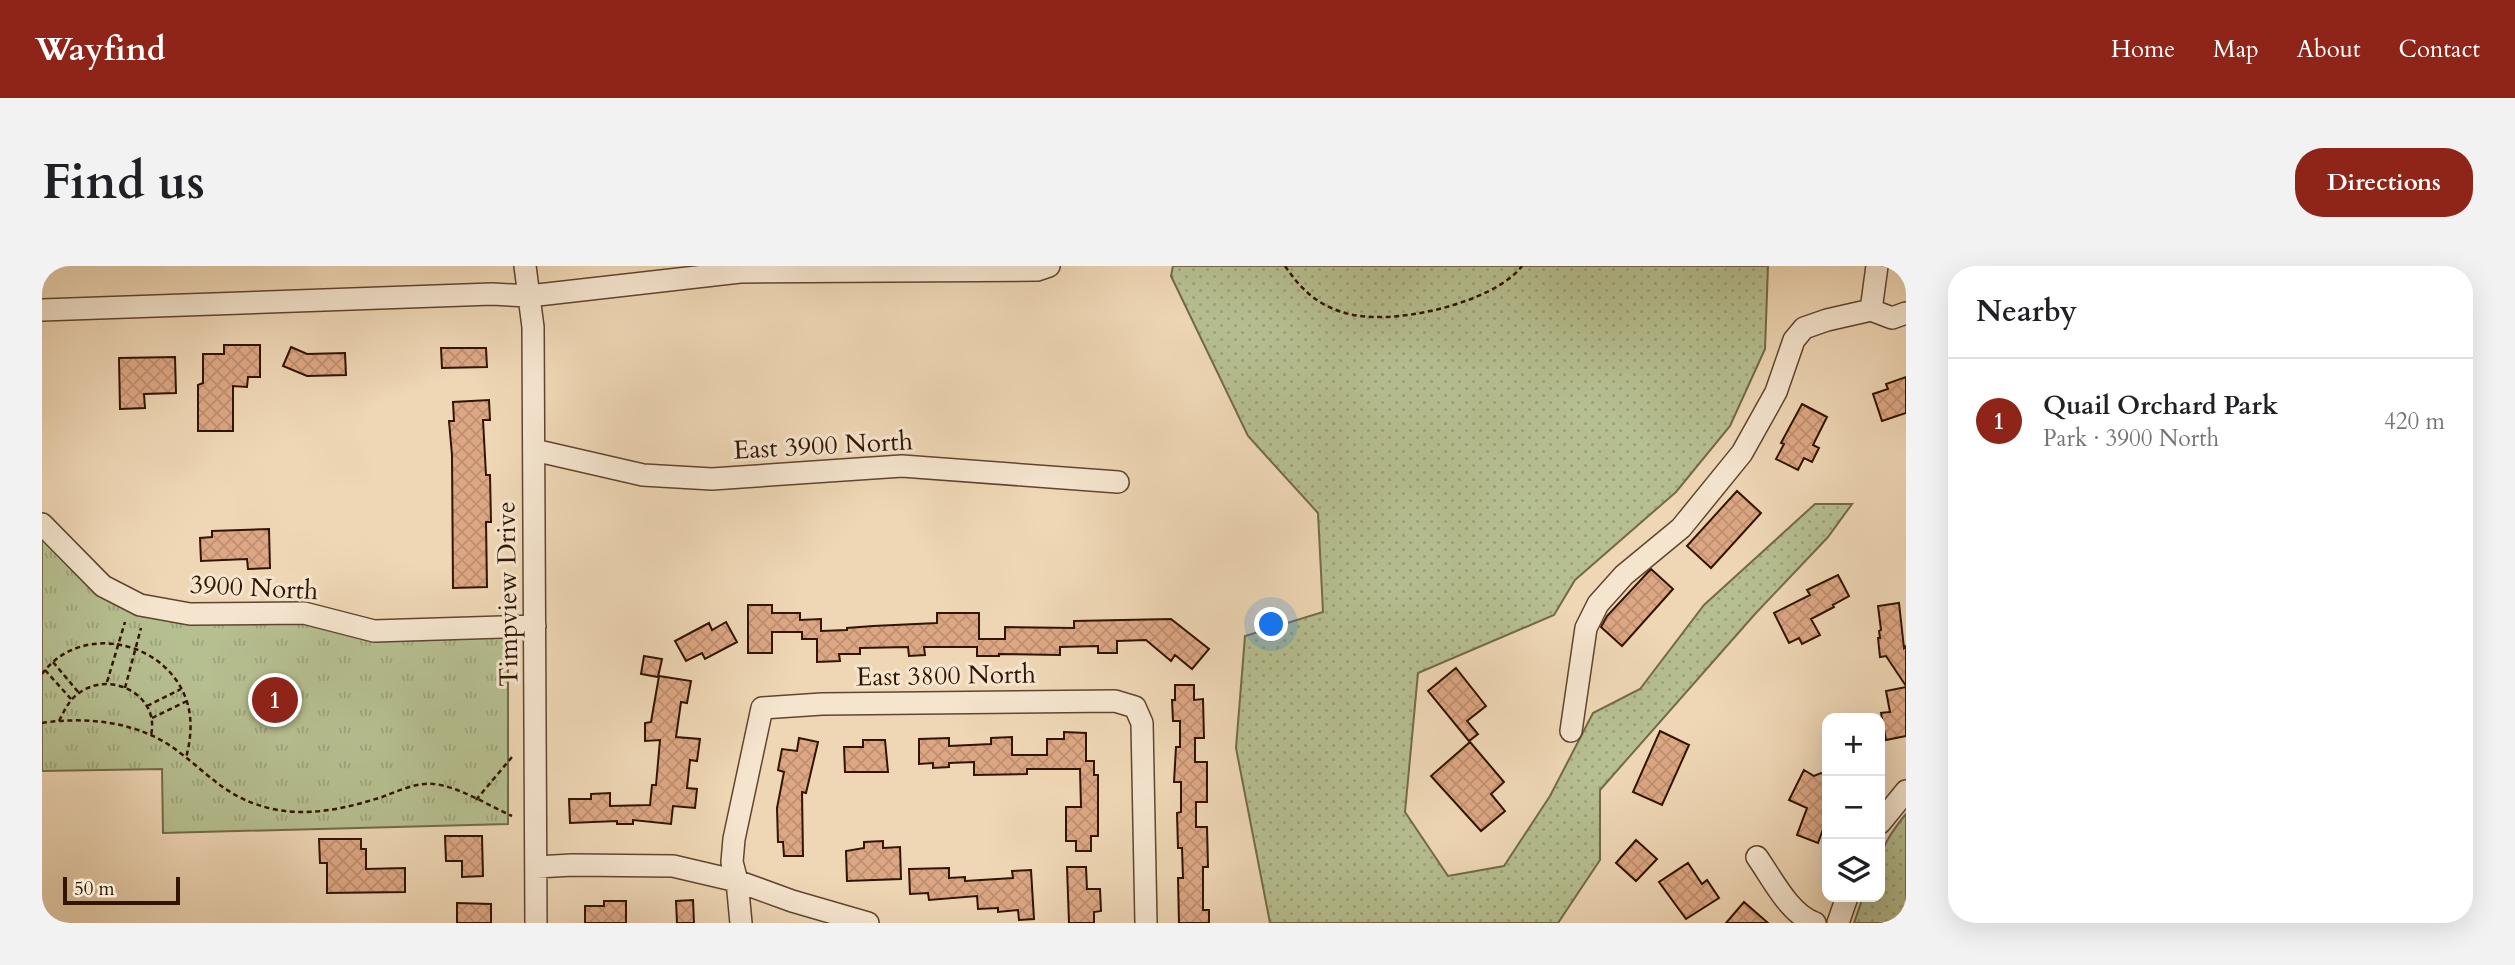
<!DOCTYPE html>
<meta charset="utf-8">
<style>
:root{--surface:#fff;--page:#f2f2f2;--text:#202124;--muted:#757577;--line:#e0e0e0;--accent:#8f2418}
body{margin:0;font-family:Cardo,serif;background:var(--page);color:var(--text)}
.controls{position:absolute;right:21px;bottom:21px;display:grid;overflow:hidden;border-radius:14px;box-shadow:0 7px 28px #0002}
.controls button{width:63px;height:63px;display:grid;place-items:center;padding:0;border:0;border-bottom:2px solid var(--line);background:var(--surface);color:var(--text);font:35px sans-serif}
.scale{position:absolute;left:21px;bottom:18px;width:117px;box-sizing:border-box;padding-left:7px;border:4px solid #311401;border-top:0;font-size:19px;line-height:24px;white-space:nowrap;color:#311401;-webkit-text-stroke:5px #f5e5cf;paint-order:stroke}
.you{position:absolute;left:1230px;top:359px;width:24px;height:24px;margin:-18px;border:5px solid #fff;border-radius:50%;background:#1a73e8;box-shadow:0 0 0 10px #1a73e833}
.badge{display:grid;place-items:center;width:46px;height:46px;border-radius:50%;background:var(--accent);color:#fff;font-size:23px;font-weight:700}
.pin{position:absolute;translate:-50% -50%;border:4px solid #fff;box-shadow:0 2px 7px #0006}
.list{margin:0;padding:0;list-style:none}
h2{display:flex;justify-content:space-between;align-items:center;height:91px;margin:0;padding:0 28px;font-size:30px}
h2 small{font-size:23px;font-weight:400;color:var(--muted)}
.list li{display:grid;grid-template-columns:46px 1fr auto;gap:21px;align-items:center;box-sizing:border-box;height:126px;padding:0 28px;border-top:2px solid var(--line)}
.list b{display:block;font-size:26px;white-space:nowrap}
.list p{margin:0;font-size:23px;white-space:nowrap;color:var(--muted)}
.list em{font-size:23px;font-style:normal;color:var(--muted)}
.icon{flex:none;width:38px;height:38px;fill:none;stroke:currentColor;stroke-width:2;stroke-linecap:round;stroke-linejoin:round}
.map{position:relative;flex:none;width:1864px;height:657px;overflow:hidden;border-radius:28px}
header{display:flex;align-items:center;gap:42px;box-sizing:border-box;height:98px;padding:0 35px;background:var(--accent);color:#fff}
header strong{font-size:33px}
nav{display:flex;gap:38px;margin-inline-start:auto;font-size:24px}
.intro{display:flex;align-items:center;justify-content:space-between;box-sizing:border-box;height:168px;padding:0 42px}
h1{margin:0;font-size:49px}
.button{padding:18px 32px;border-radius:28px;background:var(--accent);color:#fff;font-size:24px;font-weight:700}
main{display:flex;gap:42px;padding:0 42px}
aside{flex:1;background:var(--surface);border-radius:28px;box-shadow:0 7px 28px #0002}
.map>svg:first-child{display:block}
.grass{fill:url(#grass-dots);stroke:#746a48;stroke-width:2}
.park{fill:url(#park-tufts);stroke:#746a48;stroke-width:2}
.building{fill:url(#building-cross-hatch);stroke:#311401;stroke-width:2}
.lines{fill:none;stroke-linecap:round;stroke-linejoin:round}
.minor-casing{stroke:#60452e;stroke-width:24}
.path{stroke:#311401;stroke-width:2.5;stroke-dasharray:5 3.5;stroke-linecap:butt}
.minor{stroke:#f5e5cf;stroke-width:21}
.labels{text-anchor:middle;stroke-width:6;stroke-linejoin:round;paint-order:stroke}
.street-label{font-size:26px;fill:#311401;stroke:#f5e5cf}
</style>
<header>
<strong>Wayfind</strong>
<nav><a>Home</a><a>Map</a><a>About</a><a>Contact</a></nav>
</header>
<div class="intro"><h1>Find us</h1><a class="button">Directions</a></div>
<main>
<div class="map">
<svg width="1864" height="657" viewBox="0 0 1864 657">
<defs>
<pattern id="grass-dots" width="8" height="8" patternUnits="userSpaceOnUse" patternTransform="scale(1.75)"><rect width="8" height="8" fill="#b6bf90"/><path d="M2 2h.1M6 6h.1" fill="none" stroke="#9da37a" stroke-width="1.8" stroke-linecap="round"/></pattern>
<pattern id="park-tufts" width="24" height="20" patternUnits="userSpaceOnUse" patternTransform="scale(1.75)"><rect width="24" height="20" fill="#b6bf90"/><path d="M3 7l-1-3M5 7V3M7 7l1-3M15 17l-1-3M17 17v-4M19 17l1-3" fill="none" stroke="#9da37a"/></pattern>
<pattern id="building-cross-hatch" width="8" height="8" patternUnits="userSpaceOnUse" patternTransform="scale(1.75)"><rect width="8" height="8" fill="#dda784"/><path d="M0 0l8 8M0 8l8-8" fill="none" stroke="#be8f70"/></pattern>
</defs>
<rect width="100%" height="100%" fill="#efd7b5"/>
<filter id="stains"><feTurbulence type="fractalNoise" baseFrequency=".00286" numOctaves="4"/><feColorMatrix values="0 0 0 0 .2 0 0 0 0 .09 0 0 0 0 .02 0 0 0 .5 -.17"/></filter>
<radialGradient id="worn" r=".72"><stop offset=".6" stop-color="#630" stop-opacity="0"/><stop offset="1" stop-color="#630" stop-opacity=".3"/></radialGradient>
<path class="grass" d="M1131,0H1726L1723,83L1688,160L1634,226L1533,314L1512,349L1376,407L1363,546L1406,610L1462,600L1508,530L1551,447L1598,423L1662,339L1773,238H1810L1786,271L1713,348L1558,524V594L1516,657H1228L1194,482L1203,370L1281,346L1276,247L1206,170L1129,10Z
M1864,548V657H1812L1821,631H1838C1838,588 1836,582 1864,548Z"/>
<path class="park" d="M0,262L98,342L466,364V558L121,567L120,503L0,505Z"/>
<path class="building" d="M182,79H218V111H206L205,121L191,120V165H156V119L161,117V88H182Z
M249,81L265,88L303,87L304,109L265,110L241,100Z
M399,82H444L445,101L400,102Z
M133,91L134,127L102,128L103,142L78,143L77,92Z
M1864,111V147L1840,155L1831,128L1846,123L1844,118Z
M447,134L448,154H441L444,209H448L449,256H444L445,321L411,322L410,189L407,155H412L411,136Z
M1760,138L1785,151L1771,179L1777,182L1770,196L1762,192L1756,204L1734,193L1742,178L1739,177Z
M1695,225L1719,247L1669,302L1645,280Z
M227,263L228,302L206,303L205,293L159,295L158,272L170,271V265Z
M1609,303L1631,323L1580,380L1559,361L1565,350Z
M1796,309L1807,330L1791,339L1792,341L1769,353L1778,369L1760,378L1757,372L1747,377L1732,347L1768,329L1765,324Z
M1857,337L1862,382L1864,380V420L1844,390L1838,391L1836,372H1838L1837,365L1839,364L1836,340Z
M706,339H730V347H758V354L779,353V365L805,364V362L831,360L895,357V347H937V373H963V361L1032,362V355L1129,353L1167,383L1150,403L1133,389L1129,395L1104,374L1075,375V387H1056V380L1018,381V389L957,388V390H935V381H882L883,389L867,390L866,381L818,382V388H797L798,395L775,396V373H760V366H730V387H706Z
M684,356L695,376L663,393L660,387L644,395L633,375L667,357L670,364Z
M602,390L620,393L616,411L599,408Z
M1414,402L1444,440L1425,455L1436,468L1427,475L1386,425Z
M617,410L649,415L645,437L639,436L634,471L658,473L655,495L648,494L645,522L655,523L653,542L631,540L629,558L591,554V558H575V555L528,557L527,533H549V528L568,527V540L608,539L610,519H614L618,474L603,475V457L609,456Z
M1133,419H1152V434L1161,433L1162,472H1153V496H1165V536H1154V561H1165L1166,601H1161V644H1167V657H1137L1136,612H1141L1140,582H1136L1135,547L1139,546V516H1132L1134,481H1138V455H1131L1130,434H1133Z
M1864,421V470L1844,474L1839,447L1848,446L1844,425Z
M1618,465L1647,479L1620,539L1591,526Z
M1022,466L1044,467V495H1052V509H1056V570H1049V585H1034V575H1024V541H1039L1038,503H985V508L932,509V496L907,497V501L891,502V497L877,498V473L907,472V480L949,478V472L970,471V489H1005V473H1022Z
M757,472L776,476L764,527L760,526L761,590H742L741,576H736L735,542L742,506L736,504L740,483L755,485Z
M821,474H843L846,506H803L802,481H821Z
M1428,476L1462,516L1449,528L1463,545L1439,565L1389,510Z
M1762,504L1772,510L1779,507L1784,510L1785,514V552L1776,577L1755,569L1765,542L1747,534Z
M403,570H440L441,610L420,611V595H404Z
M277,573H319V583H324V603L363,602V626L285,627V597H278Z
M1594,574L1615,593L1594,615L1574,597Z
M841,575V582L858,581L859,613L805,615L804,585L822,582V576Z
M1646,597L1660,618L1665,614L1677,632L1644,653L1617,616Z
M1025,601H1044L1045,623H1058L1059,645L1052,646V657H1027Z
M907,602V612L923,611V615L971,612L970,605L989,604L992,653L977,654L976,644L956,646V642L936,643L935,630L887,634L886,627L868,628L867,603Z
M651,634L652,657H635L634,635Z
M562,635H584V657H543V640H562Z
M1702,636L1726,657H1684Z
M415,637L449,638V657H415Z"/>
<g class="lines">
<g class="minor-casing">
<path id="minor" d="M483,0L491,61L494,657
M0,44L450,28L487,30L698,6L995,4L1007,0
M1829,44L1835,0
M1829,44L1850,52L1864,47
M492,184L601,209L670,213L860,200L1076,216
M0,258L61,320L98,339L148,348L262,347L332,365L493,360
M1529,465L1544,362L1556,338L1582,309L1639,262L1700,187L1734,126L1752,74L1762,62L1785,54L1829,44
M1838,557L1864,525
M1715,591C1730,612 1747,648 1773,657
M495,601L530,599L631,600L695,615L750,635L826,657
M699,657L695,615L690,596L692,573L720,442L780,438L1073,435L1093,441L1100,457L1104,657
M1796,657L1805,631"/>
</g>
<path class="path" d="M1243,0C1258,22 1274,38 1300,46C1345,62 1451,38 1480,0
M11,396L37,427
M3,404L29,433
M0,408C38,356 123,374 144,433C151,452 149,473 144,492
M65,416L83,356
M83,422L99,362
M105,440L139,423
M110,452L145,435
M17,455C23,443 28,432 40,425C72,405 118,431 109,469
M0,457C46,450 99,456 137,486C170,511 186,533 231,543C268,551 305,542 340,531C356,525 375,516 392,518C415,520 448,540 470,550
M434,534L470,491"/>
<use href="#minor" class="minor"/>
</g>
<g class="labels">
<g class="street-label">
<text transform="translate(781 179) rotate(-3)" y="9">East 3900 North</text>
<text transform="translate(212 321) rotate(3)" y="9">3900 North</text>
<text transform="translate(465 328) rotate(-91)" y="9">Timpview Drive</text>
<text transform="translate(904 409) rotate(-1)" y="9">East 3800 North</text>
</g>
</g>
<rect width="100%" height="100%" filter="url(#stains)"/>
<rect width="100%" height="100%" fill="url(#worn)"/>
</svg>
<div class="controls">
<button>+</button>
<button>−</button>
<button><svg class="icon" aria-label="layers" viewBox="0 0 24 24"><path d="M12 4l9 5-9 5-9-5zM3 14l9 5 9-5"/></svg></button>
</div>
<div class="scale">50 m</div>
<div class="you"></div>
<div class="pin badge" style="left:233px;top:434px">1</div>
</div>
<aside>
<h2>Nearby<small></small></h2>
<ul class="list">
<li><span class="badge">1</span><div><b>Quail Orchard Park</b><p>Park · 3900 North</p></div><em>420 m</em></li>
</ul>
</aside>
</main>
